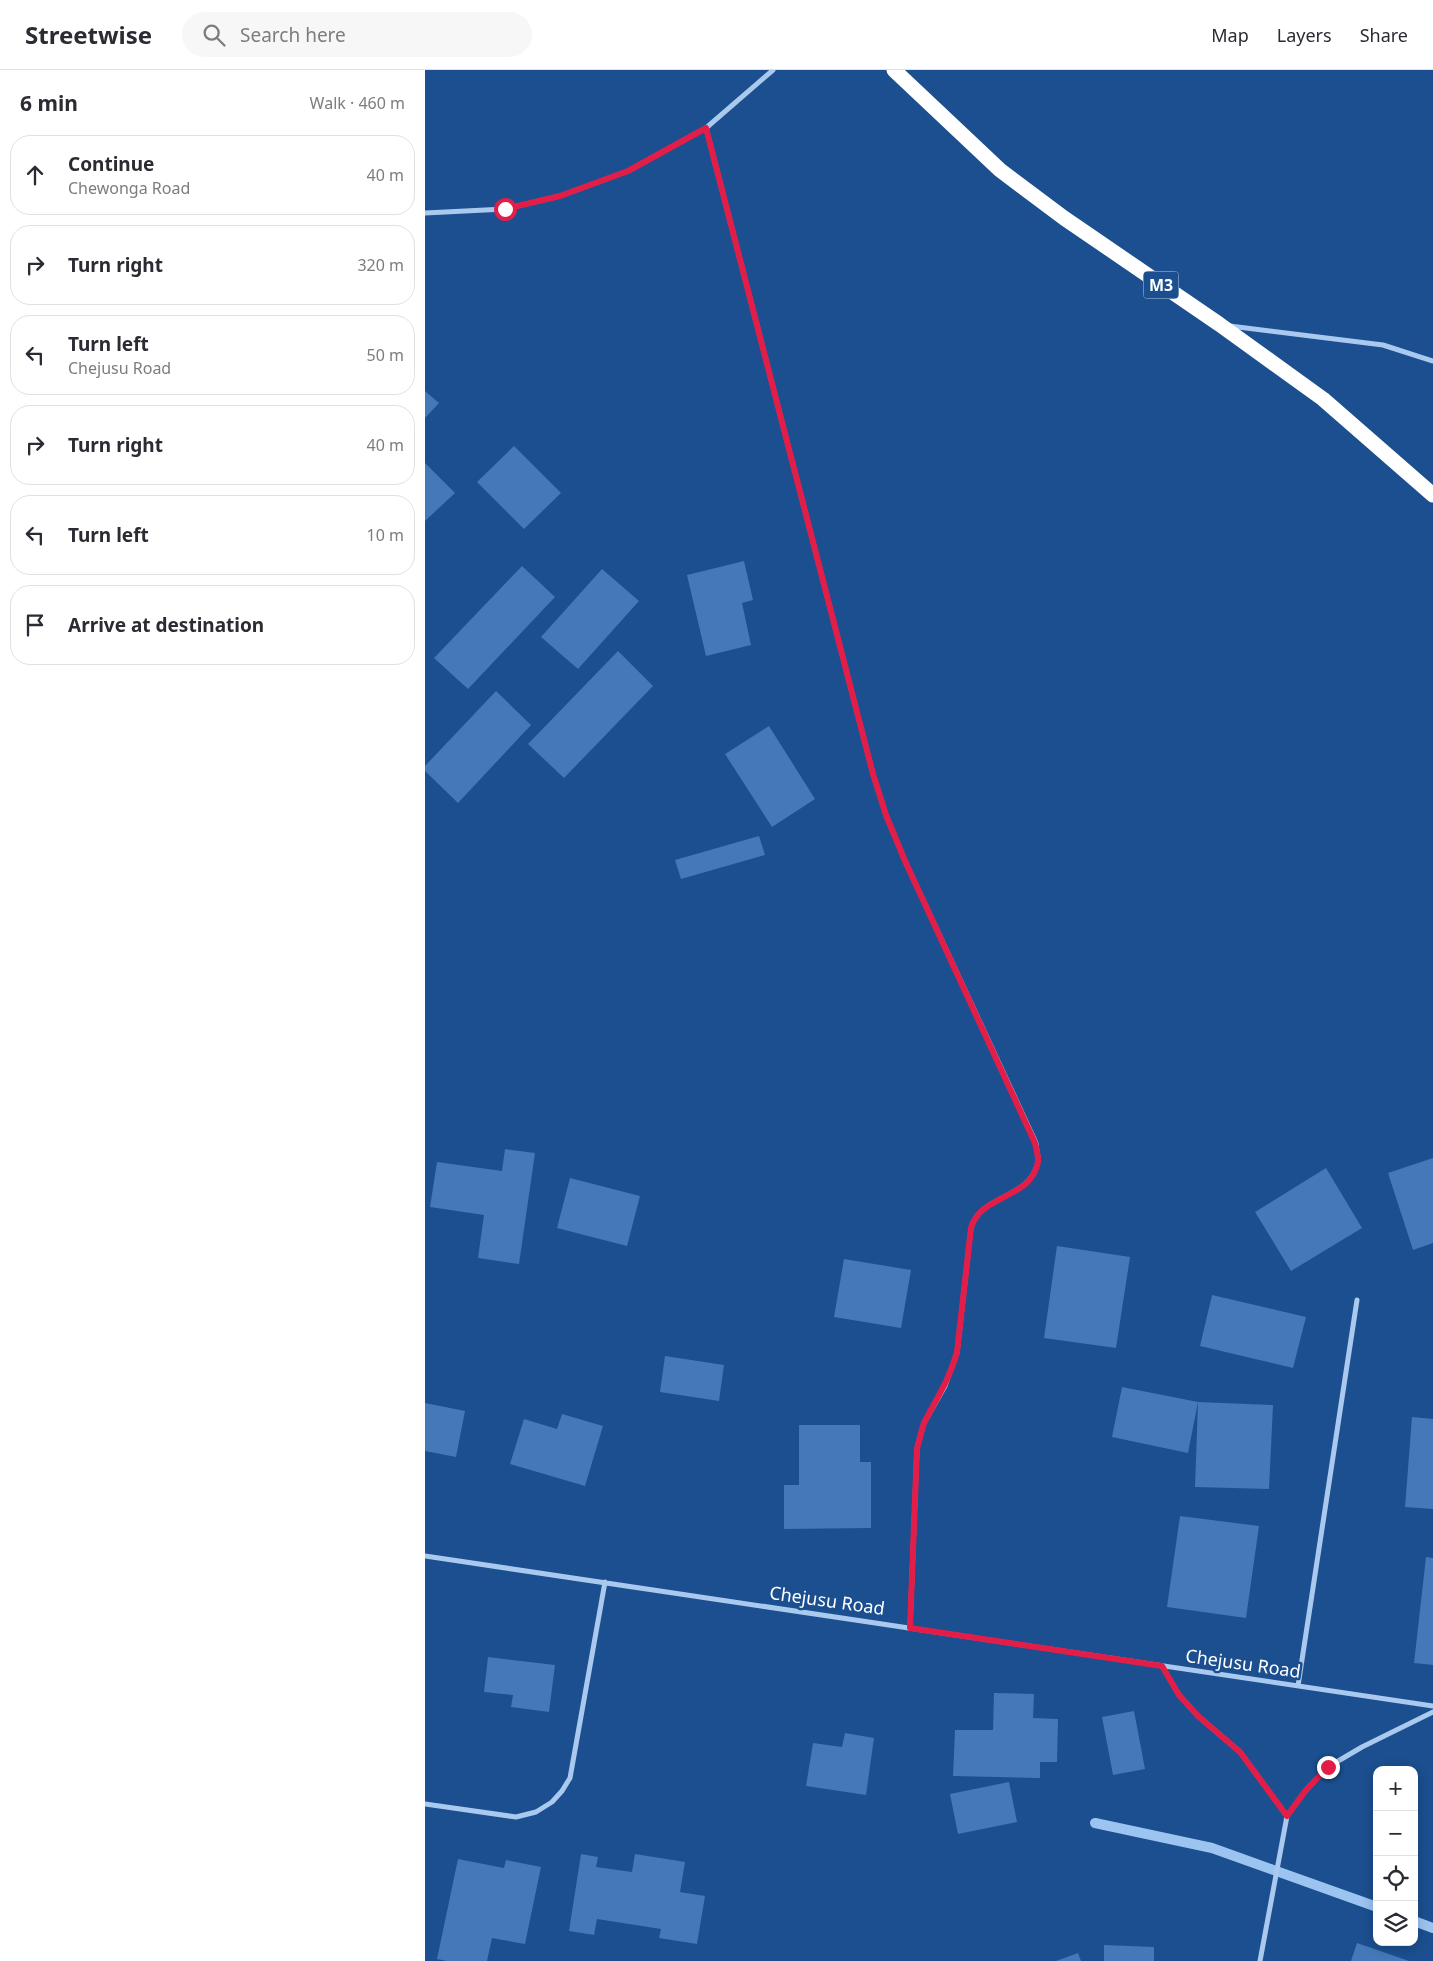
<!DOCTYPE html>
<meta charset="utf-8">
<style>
:root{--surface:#fff;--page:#f7f7f7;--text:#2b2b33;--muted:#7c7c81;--line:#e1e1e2}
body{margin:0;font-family:"Noto Sans",sans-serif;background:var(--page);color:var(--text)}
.controls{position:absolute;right:15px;bottom:15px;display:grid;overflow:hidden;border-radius:10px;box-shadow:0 2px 12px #0003}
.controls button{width:45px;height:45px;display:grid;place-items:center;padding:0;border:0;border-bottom:1px solid var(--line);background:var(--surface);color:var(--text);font:25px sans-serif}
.stop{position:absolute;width:15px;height:15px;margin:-11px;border:4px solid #e11d48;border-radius:50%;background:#fff}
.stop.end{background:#e11d48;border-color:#fff;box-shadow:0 1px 5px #0008}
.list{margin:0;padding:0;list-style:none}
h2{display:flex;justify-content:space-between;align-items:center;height:65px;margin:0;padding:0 20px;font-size:21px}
h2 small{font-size:16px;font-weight:400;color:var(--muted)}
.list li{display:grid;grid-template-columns:32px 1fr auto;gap:15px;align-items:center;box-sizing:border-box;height:80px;margin:0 10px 10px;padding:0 10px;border:1px solid var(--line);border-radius:20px}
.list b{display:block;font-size:19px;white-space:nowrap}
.list p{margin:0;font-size:16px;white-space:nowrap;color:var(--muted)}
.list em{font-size:16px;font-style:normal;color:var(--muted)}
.icon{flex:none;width:28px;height:28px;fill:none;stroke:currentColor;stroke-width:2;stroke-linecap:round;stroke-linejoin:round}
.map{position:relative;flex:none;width:1008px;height:1891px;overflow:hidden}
header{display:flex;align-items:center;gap:30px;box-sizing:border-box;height:70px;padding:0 25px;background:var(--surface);border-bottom:1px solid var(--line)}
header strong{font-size:24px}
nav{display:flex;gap:28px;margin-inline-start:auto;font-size:18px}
.search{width:350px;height:45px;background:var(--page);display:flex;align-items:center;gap:12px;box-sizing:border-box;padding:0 18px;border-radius:28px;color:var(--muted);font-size:19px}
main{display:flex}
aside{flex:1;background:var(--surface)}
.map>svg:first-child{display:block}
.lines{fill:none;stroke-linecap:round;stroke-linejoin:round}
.stream{stroke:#9cc4f0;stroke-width:10}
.building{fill:#4478b7}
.street{stroke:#a9c9ee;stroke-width:5}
.highway{stroke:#fff;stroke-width:15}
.route{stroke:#e11d48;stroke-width:6}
.labels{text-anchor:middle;stroke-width:5;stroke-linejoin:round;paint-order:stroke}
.shield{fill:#1b4f8f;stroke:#bbcadd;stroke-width:1}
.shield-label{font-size:16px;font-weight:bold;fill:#fff}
.street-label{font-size:18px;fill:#fff;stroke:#1b4f8f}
</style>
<header>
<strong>Streetwise</strong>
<div class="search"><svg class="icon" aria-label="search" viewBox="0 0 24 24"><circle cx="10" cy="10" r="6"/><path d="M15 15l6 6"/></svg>Search here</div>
<nav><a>Map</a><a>Layers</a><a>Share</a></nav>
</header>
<main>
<aside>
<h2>6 min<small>Walk · 460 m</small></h2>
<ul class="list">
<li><svg class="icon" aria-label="ahead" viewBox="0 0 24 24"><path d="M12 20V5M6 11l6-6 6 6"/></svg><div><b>Continue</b><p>Chewonga Road</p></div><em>40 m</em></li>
<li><svg class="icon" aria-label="right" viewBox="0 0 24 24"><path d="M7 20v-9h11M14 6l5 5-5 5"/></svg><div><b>Turn right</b></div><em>320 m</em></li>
<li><svg class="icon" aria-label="left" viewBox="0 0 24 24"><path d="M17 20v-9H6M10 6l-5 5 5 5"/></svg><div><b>Turn left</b><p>Chejusu Road</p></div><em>50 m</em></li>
<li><svg class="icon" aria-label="right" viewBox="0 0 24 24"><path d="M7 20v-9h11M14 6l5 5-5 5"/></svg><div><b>Turn right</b></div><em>40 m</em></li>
<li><svg class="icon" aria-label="left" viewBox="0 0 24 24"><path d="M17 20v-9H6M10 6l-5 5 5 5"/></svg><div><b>Turn left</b></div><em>10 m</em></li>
<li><svg class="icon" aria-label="arrive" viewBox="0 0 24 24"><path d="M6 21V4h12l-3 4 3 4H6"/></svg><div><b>Arrive at destination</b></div></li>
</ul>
</aside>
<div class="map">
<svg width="1008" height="1891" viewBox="0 0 1008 1891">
<rect width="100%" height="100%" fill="#1b4f8f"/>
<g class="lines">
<path class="stream" d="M670,1753L787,1778L952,1837
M989,1851L1008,1858"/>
</g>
<path class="building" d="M0,321L14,333L0,348Z
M89,376L136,423L99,459L52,412Z
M0,393L30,423L0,451Z
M319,491L328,530L317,533L326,575L281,586L262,505Z
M97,496L130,527L43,619L9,588Z
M177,499L214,531L153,599L116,567Z
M193,581L228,616L139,708L103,674Z
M71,621L106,655L33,733L0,701V696Z
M344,656L390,729L347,757L300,684Z
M334,766L340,785L256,809L250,790Z
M80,1079L110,1083L94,1194L53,1188L59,1145L5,1137L12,1092L77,1101Z
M1008,1088V1173L988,1180L963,1103Z
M901,1098L937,1158L866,1201L830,1142Z
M145,1108L215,1126L202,1176L132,1158Z
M632,1176L705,1187L691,1278L619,1268Z
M419,1189L486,1200L476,1258L409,1247Z
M787,1225L881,1247L868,1298L775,1276Z
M240,1286L299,1295L294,1331L235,1322Z
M697,1317L773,1332L763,1383L687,1367Z
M773,1332L848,1335L844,1419L770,1417Z
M0,1333L40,1341L31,1387L0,1381Z
M137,1344L178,1356L160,1416L85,1394L99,1349L132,1359Z
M987,1347L1008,1349V1439L980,1437Z
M374,1355H435V1392H446V1458L359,1459V1415H374Z
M755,1446L834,1456L821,1548L742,1537Z
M1001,1487L1008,1488V1595L989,1593Z
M63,1587L130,1595L124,1642L86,1637L88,1625L59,1622Z
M569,1623L609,1624L608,1648L633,1649L632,1692H615V1708L528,1706L530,1660H568Z
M709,1641L720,1699L688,1705L677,1647Z
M420,1663L449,1668L441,1725L381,1716L388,1673L417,1677Z
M584,1712L592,1752L533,1764L525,1724Z
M156,1784L173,1787L171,1797L207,1802L210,1784L260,1792L255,1822L280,1826L272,1874L234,1868L236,1859L172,1849L169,1865L144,1861Z
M33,1789L79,1798L81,1790L116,1797L100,1874L67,1868L62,1891H22L12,1889Z
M932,1873L984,1891H926Z
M679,1875L729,1877V1891H679Z
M653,1883L656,1891H631Z"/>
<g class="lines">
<path class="street" d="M281,58L448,704L461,745L480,791L611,1073C611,1079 614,1087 613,1092C605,1130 555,1124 546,1158L532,1283L520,1316L499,1353L492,1378L485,1558
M0,143L80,139L135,126L203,101L281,58L348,0
M805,256L958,275L1008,291
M0,1486L1008,1636
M737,1596L754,1625L773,1646L815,1682L862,1746
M873,1616L932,1230
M0,1734L91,1747L111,1742L127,1732L137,1721L145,1708L180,1512
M835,1891L862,1746L881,1720L903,1697L937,1677L1008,1642"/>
<path class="highway" d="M469,0L575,100L639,148L794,254L898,329L1008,425"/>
</g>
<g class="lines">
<path class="route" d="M80,139L135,126L203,101L281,58L448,704L461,745L480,791L610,1073C611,1079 614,1087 613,1092C606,1130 555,1124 546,1158L532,1282C525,1308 512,1328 500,1351C496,1359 495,1370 492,1378L485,1558L737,1596L754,1625L773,1646L815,1682L862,1746L881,1720L903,1697"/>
</g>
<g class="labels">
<rect class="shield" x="718.5" y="201.5" width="35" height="27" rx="4"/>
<g class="shield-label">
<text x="736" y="221">M3</text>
</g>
<g class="street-label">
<text transform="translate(402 1531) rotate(8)" y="6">Chejusu Road</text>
<text transform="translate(818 1594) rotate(8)" y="6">Chejusu Road</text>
</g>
</g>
</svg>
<div class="controls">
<button>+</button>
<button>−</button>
<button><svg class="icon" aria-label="locate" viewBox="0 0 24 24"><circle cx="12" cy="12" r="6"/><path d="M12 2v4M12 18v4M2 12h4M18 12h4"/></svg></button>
<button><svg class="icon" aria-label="layers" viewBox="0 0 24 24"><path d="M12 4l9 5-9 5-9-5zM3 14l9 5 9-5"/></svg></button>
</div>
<div class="stop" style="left:80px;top:139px"></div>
<div class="stop end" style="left:903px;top:1697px"></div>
</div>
</main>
